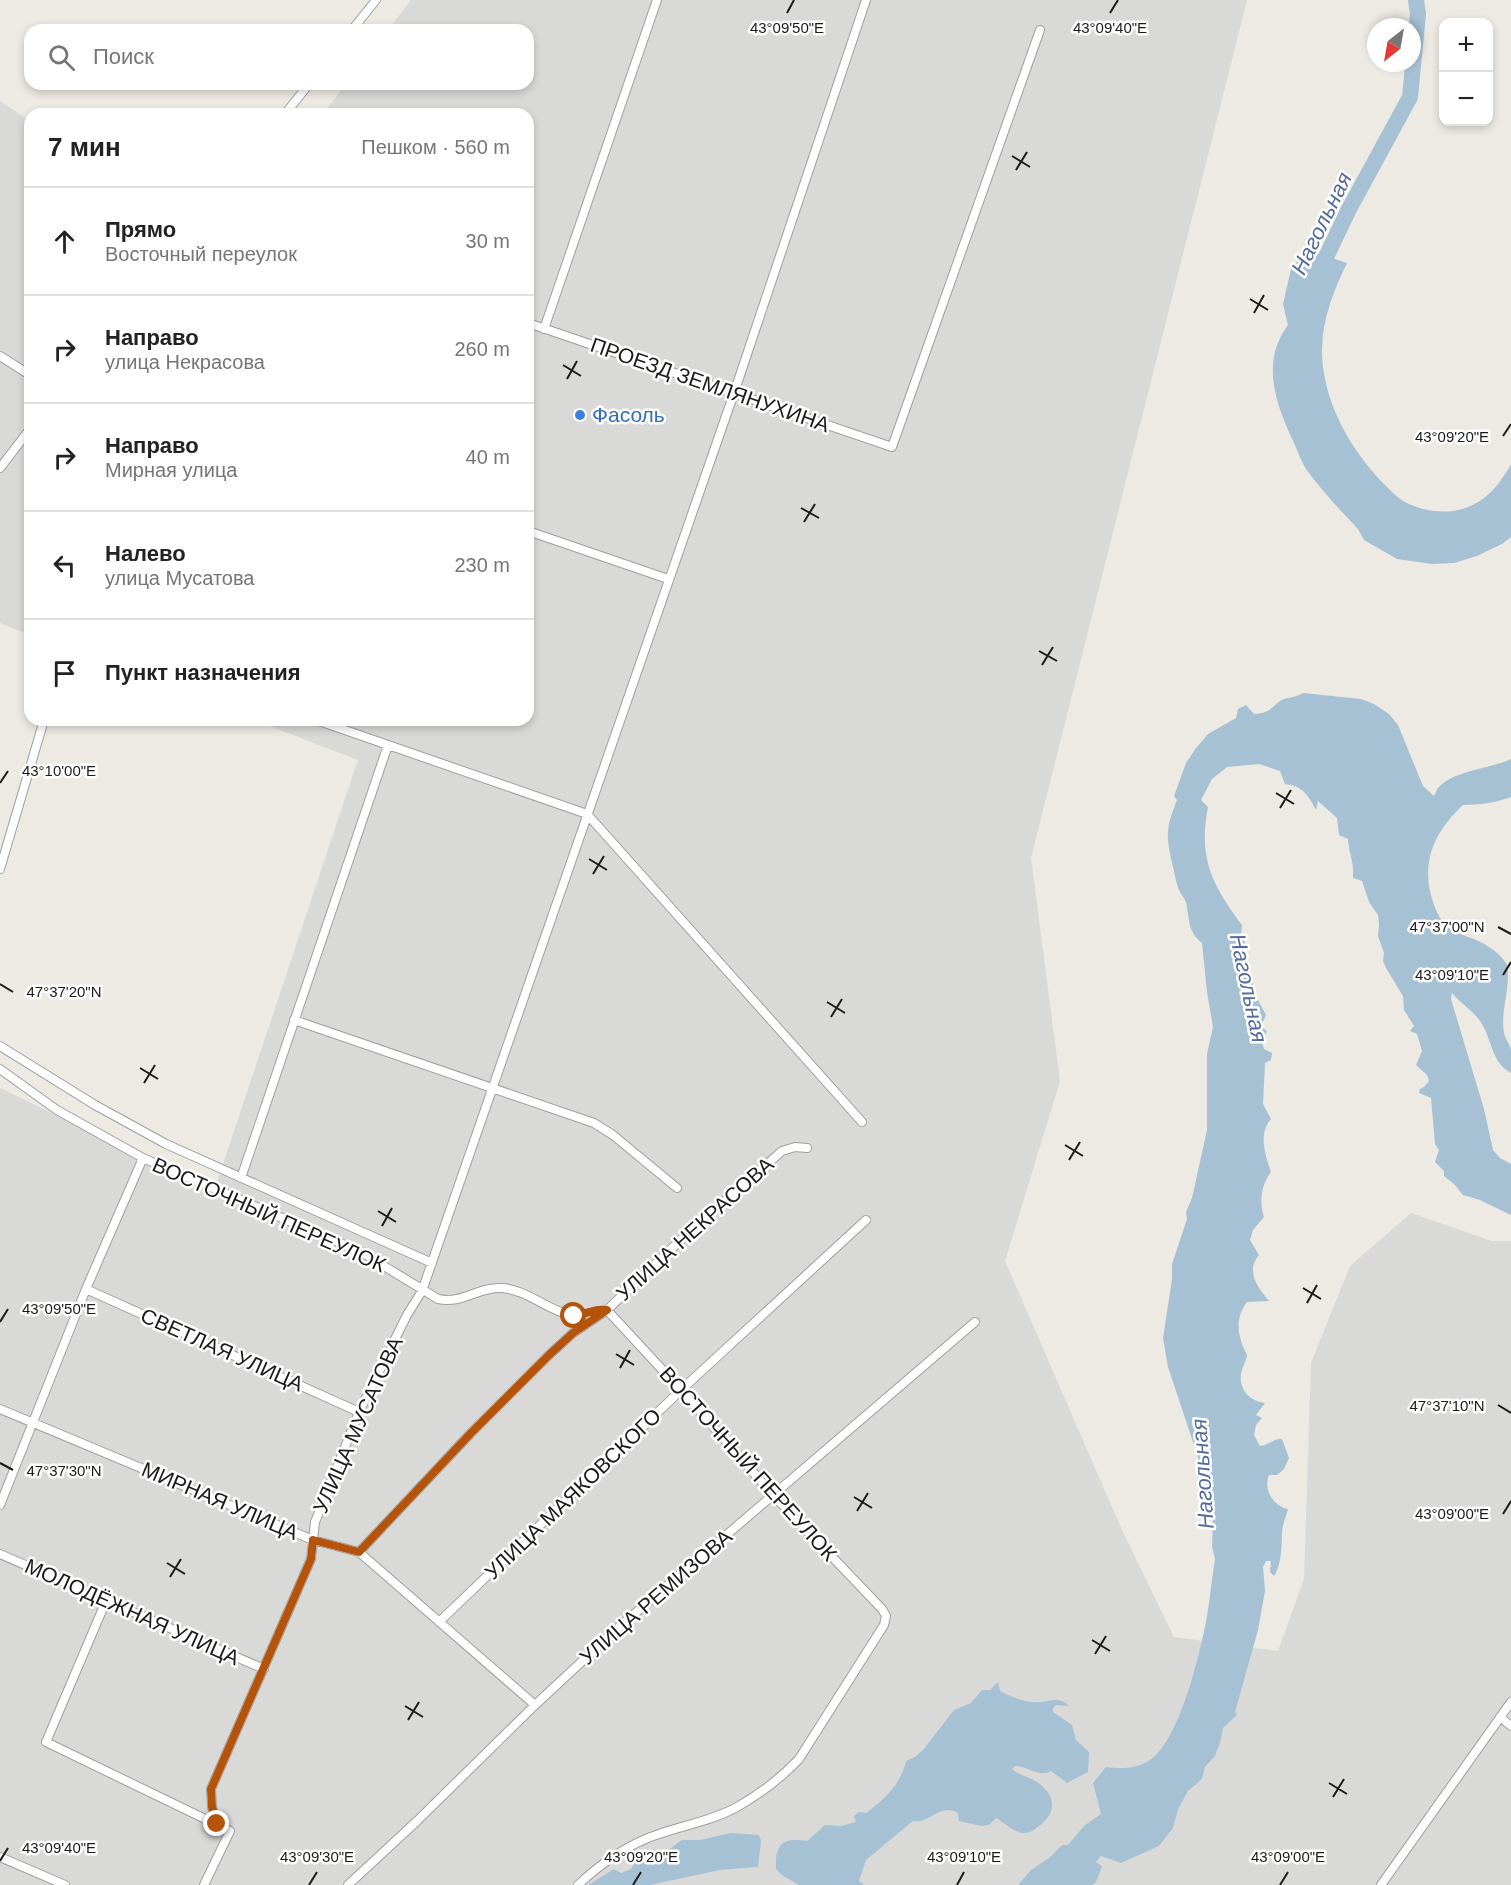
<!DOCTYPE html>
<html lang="ru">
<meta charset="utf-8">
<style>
:root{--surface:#fff;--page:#f2f2f2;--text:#222;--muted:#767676;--line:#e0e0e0}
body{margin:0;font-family:Helvetica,sans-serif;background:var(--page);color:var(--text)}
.controls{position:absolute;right:18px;top:18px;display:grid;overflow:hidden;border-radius:12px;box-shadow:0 3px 9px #0003}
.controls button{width:54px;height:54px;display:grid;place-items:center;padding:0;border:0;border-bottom:2px solid var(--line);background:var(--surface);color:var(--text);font:30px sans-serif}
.compass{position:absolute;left:1367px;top:18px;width:54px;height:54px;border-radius:50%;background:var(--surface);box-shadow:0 3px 9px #0003;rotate:211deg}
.stop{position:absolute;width:18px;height:18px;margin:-14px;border:4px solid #b45309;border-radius:50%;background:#fff}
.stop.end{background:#b45309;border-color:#fff;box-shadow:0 2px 6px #0008}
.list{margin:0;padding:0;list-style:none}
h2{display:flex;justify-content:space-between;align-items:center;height:78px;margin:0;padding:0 24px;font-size:26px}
h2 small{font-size:20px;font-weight:400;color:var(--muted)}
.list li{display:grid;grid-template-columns:39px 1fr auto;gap:18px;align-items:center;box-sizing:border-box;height:108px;padding:0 24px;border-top:2px solid var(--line)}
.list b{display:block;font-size:22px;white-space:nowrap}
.list p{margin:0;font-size:20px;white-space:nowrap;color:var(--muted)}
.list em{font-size:20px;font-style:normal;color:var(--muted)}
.icon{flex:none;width:33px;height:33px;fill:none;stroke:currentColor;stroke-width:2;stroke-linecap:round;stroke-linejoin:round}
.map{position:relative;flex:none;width:1511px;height:1885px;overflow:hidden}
.search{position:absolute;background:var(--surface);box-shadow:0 3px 9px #0003;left:24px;top:24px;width:510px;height:66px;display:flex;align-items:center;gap:15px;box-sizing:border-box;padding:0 21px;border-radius:18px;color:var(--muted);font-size:22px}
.panel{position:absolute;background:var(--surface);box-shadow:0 3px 9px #0003;left:24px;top:108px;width:510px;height:618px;border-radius:18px}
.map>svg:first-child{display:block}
.residential{fill:#d9d9d8}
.water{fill:#a7c1d4}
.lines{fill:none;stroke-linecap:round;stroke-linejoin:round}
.river{stroke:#a7c1d4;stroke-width:16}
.minor-casing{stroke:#9f9f9f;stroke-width:10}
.minor{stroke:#fff;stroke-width:8}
.route{stroke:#b45309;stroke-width:8}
.ticks{fill:none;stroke:#1b1b1b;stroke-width:2}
.shop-dot{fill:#3f7fe0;stroke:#fff;stroke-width:2}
.labels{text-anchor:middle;stroke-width:5;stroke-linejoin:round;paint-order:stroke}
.street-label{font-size:21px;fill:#1b1b1b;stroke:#fff}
.shop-label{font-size:21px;fill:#366cbe;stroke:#fff;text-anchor:start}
.water-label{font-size:22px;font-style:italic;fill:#546b9e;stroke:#fff}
.ticks-label{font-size:15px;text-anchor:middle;fill:#1b1b1b;stroke:#fff;stroke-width:5;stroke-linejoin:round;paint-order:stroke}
</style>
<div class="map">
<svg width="1511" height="1885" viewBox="0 0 1511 1885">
<rect width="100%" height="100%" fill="#eceae2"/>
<path class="residential" d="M411,0H1247L1031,858L1060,1081L1005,1261L1122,1530L1174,1637L1278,1651L1304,1579L1311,1363L1350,1266L1411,1213L1492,1241H1511V1885H0V1088L214,1191L358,760L254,720H528V114H323L346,84H528V30H388Z
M0,101L30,121V635L0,623Z"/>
<path class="water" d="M1311,251L1347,263C1333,292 1321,322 1322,355C1324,402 1349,447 1381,481C1389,489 1398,499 1409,504C1422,510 1438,513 1453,511C1481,507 1498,488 1511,464V537L1502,544L1477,556L1454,563L1432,564L1397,559L1364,540L1358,529C1340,510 1321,490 1306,469C1301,461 1298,452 1294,443C1276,405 1260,362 1288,325L1283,304L1291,269L1298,261Z
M1303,693L1361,699L1374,704L1389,714L1398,725L1423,786L1434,796C1436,793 1436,790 1438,788C1454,770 1490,769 1511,759V797C1491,804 1484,804 1463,805C1434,832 1420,863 1433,902C1436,912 1442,923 1450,929C1456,933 1464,935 1471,938C1483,942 1501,953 1507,965C1511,988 1500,1011 1504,1033C1505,1039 1510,1044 1511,1050C1511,1057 1511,1066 1511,1073C1492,1063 1492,1041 1482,1024C1475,1012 1461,1004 1452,993L1451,999L1484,1109L1493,1150L1500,1158L1511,1164V1215L1480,1200L1463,1195L1455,1185L1444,1176V1171L1435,1162L1439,1150L1435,1144L1431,1098L1419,1093L1420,1089L1424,1087L1429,1081L1427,1075L1416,1065L1422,1051L1417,1034L1410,1031L1414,1026L1404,1010L1403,996L1386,968L1383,961L1384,953L1378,936L1379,925L1378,915L1369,902L1362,881L1353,878C1354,859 1349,856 1348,839L1339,835L1337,818L1318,801L1316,810C1308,795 1303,786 1285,784L1280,771L1259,764L1227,767L1212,779L1201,800L1208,807C1198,858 1212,885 1242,925L1241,934L1246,945L1244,955L1257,998L1266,1015L1261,1027L1267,1031L1262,1043L1264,1049L1272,1053L1271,1060L1265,1063L1263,1104L1271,1119C1258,1134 1265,1154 1271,1172C1261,1185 1259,1202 1264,1217L1253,1230L1250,1240L1259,1255C1245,1271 1258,1288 1269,1301L1247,1302C1236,1317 1237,1331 1243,1347C1244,1349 1247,1353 1247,1356C1246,1361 1242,1368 1241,1374C1239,1390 1250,1401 1265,1403L1256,1415L1262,1418L1256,1425L1254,1435L1260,1446C1269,1445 1274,1438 1282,1439L1289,1458L1284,1469L1277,1475H1269C1263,1489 1273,1506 1288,1509C1286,1516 1282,1526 1282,1533C1282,1545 1281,1567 1274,1576L1270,1572L1271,1561H1266L1263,1567L1265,1591L1258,1630L1235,1712L1237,1715L1223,1728L1220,1743L1215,1756L1205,1767L1202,1779L1188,1791L1178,1809L1173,1828L1159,1846L1121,1863L1101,1856L1096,1862L1102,1866L1096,1882L1092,1885H1018L1031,1870L1049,1858L1062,1845H1068L1084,1826L1101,1814L1093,1783L1106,1767C1119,1769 1138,1769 1150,1760C1177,1742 1196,1668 1203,1636C1209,1611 1211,1584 1215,1559L1212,1547L1213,1519L1206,1481L1168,1367L1163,1338L1172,1279V1264L1187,1219L1186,1212L1192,1198L1207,1130V1054L1213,1027L1207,992L1202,943C1187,931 1190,920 1186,902C1184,897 1181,895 1179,890C1176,883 1175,875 1173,867C1166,836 1165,830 1177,800L1174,796L1186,763L1196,748L1208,734L1236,718L1238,709L1246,705L1254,714C1274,713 1273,703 1284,699C1292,697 1296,697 1303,693Z
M998,1682L1000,1691C1010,1696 1021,1701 1032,1702C1047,1704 1057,1694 1069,1706L1056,1705L1053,1708V1712L1072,1725L1076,1740L1089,1752L1088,1772L1067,1783L1051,1771C1040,1778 1027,1766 1015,1766L1012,1769C1020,1776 1032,1777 1041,1785C1058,1800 1054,1815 1038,1827C1034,1830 1030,1833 1025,1833C1014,1833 1005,1823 996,1818L989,1825L981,1826L959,1821L958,1813C940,1802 930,1824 913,1821L866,1860L859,1881L864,1885H799L782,1875L776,1869C775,1844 782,1837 807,1841L825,1825L841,1826L856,1822L854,1816L859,1812L866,1813C884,1800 901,1784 906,1761L915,1757L923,1750L954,1710L971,1703L982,1690H990Z
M731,1833L759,1835L761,1841L758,1867L720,1870L650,1885H588L614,1869L621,1873L631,1869L634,1864L633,1859H637L641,1863L651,1856L653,1849L664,1853L682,1840H700Z"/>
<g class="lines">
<path class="river" d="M1317,276L1348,211L1410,97L1418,14L1416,0"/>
<g class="minor-casing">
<path id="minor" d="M352,30L376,0
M285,114L309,84
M528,323L892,447L1040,30
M544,329L657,0
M0,356L30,375
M0,468L30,429
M528,531L668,579
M316,720L587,814L862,1122
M0,869L44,720
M294,1020L594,1123L613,1135L677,1188
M0,1046L95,1105L166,1144L432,1263
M0,1069L57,1110L143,1158L361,1252L438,1299C464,1304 477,1287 501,1288C526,1289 547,1310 570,1315C583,1318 594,1310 607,1310L681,1390L773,1495L882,1609L886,1616L884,1625L799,1759C782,1777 760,1794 737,1807C714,1820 685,1825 659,1834C630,1843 600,1864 578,1885
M241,1178L388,745
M86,1289L359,1412
M0,1409L313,1540L359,1552L535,1705
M0,1505L86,1289L143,1158
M359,1552L471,1433L549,1355L573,1333L607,1310L687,1234L782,1151L795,1147L807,1148
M0,1554L264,1669
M106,1601L46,1742L230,1831L204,1885
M439,1622L681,1390L866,1220
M1500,1717L1511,1726
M217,1824L212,1807L211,1789L311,1559L315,1522L359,1412L407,1315L422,1291L734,393L866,0
M0,1857L65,1885
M348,1885L417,1821L535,1705L619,1627L975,1322
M1381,1885L1511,1702"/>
</g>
<use href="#minor" class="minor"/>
</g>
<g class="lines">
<path class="route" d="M217,1824L212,1807L211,1789L311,1559L313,1540L359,1552L471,1433L549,1355L573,1333L607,1310H598L574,1316"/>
</g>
<path class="ticks" d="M787,13L794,0M1110,13L1118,0M1012,156L1030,167M1016,170L1027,152M1250,299L1268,310M1254,313L1264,295M563,365L581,376M567,379L577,361M1503,436L1511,424M801,508L819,518M804,522L815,504M1039,651L1057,661M1042,665L1053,647M0,783L8,771M1276,793L1294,804M1280,808L1291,790M589,859L607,870M593,874L604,856M1498,927L1511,934M1503,975L1511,962M0,984L13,992M827,1002L845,1013M831,1017L842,999M140,1068L158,1079M144,1083L155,1065M1065,1145L1083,1156M1069,1160L1080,1142M378,1211L396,1222M382,1226L392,1208M1303,1288L1321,1299M1307,1303L1317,1285M0,1322L8,1309M616,1354L634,1365M620,1368L630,1350M1498,1405L1511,1413M0,1463L13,1470M854,1497L872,1508M857,1511L868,1493M1503,1514L1511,1501M167,1563L185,1574M170,1577L181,1559M1092,1640L1110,1651M1095,1654L1106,1636M405,1706L423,1717M408,1720L419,1702M1329,1783L1347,1794M1333,1797L1344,1779M0,1861L8,1848M309,1885L317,1872M633,1885L641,1872M957,1885L964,1872M1280,1885L1288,1872"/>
<circle class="shop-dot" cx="580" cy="415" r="6"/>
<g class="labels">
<g class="street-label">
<text transform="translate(710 385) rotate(19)" y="7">ПРОЕЗД ЗЕМЛЯНУХИНА</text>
<text transform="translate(269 1215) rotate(24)" y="7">ВОСТОЧНЫЙ ПЕРЕУЛОК</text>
<text transform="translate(695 1229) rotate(-42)" y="7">УЛИЦА НЕКРАСОВА</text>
<text transform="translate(222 1350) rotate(24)" y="7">СВЕТЛАЯ УЛИЦА</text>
<text transform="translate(358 1425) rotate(-66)" y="7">УЛИЦА МУСАТОВА</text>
<text transform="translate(748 1464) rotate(48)" y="7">ВОСТОЧНЫЙ ПЕРЕУЛОК</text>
<text transform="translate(573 1494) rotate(-44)" y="7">УЛИЦА МАЯКОВСКОГО</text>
<text transform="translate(220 1501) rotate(23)" y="7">МИРНАЯ УЛИЦА</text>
<text transform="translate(656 1597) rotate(-41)" y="7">УЛИЦА РЕМИЗОВА</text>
<text transform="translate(132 1612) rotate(24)" y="7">МОЛОДЁЖНАЯ УЛИЦА</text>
</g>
<g class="shop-label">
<text x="592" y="422">Фасоль</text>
</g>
<g class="water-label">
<text transform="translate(1321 223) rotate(-64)" y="8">Нагольная</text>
<text transform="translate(1249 988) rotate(78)" y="8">Нагольная</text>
<text transform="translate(1202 1474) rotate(-94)" y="8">Нагольная</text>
</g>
</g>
<g class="ticks-label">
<text x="787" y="33">43°09'50"E</text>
<text x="1110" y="33">43°09'40"E</text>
<text x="1452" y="442">43°09'20"E</text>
<text x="59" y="776">43°10'00"E</text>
<text x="1447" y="932">47°37'00"N</text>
<text x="1452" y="980">43°09'10"E</text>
<text x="64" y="997">47°37'20"N</text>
<text x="59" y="1314">43°09'50"E</text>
<text x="1447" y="1411">47°37'10"N</text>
<text x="64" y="1476">47°37'30"N</text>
<text x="1452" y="1519">43°09'00"E</text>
<text x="59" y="1853">43°09'40"E</text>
<text x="317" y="1862">43°09'30"E</text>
<text x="641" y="1862">43°09'20"E</text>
<text x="964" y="1862">43°09'10"E</text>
<text x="1288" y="1862">43°09'00"E</text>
</g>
</svg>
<div class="controls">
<button>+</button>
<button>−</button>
</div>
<svg class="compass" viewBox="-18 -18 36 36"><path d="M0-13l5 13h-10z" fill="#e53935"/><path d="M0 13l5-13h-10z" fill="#767676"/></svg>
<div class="stop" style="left:574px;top:1316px"></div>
<div class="stop end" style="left:217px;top:1824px"></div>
<div class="search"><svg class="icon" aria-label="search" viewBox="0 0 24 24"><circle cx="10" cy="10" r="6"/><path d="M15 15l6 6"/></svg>Поиск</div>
<section class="panel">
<h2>7 мин<small>Пешком · 560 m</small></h2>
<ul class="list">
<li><svg class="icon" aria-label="ahead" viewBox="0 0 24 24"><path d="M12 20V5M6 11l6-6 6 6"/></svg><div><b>Прямо</b><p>Восточный переулок</p></div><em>30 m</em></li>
<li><svg class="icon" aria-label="right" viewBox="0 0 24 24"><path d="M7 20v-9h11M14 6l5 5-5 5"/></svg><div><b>Направо</b><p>улица Некрасова</p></div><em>260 m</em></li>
<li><svg class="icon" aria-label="right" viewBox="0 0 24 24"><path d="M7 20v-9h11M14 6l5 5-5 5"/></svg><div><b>Направо</b><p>Мирная улица</p></div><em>40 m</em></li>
<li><svg class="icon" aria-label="left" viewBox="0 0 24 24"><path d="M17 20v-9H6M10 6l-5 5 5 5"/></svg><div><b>Налево</b><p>улица Мусатова</p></div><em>230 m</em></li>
<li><svg class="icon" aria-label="arrive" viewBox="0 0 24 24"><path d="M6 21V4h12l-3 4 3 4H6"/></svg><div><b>Пункт назначения</b></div></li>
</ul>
</section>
</div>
